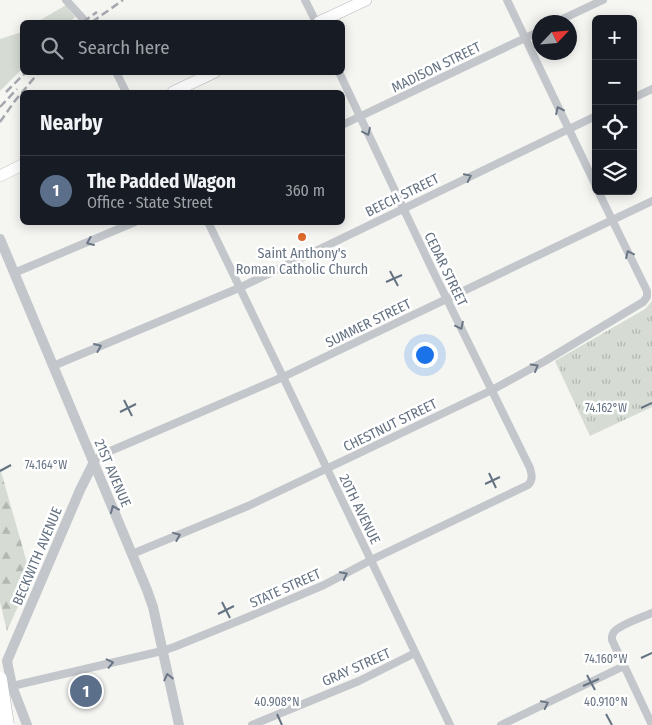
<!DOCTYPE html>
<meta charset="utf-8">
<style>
:root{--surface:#171b24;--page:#20242c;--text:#f1f3f6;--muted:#9ea1a6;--line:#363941;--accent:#dd692b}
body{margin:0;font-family:"Fira Sans Condensed",sans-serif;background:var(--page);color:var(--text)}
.controls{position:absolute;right:15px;top:15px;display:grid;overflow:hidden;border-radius:8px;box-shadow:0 2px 12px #0003}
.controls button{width:45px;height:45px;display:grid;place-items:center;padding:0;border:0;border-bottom:1px solid var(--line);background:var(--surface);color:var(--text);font:25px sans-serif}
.compass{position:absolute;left:532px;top:15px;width:45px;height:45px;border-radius:50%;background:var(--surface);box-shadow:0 2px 12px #0003;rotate:64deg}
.you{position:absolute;left:424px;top:354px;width:18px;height:18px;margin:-12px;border:4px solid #fff;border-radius:50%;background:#1a73e8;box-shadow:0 0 0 8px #1a73e833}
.badge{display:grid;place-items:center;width:32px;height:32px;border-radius:50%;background:var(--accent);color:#fff;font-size:16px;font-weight:700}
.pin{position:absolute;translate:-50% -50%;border:2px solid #fff;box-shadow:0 1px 5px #0006}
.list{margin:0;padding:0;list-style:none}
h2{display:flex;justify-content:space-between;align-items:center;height:65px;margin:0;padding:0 20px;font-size:21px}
h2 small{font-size:16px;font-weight:400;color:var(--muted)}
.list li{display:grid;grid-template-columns:32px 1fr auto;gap:15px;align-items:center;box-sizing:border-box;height:70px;padding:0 20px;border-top:1px solid var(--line)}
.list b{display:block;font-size:19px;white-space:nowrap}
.list p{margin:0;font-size:16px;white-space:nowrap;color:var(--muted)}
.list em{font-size:16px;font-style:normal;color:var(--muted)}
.icon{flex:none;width:28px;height:28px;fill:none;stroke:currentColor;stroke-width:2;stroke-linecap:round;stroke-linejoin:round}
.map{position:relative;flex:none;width:652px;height:725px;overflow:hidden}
.search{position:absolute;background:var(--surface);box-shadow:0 2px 12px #0003;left:20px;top:20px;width:325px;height:55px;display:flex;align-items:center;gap:12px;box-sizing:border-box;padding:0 18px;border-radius:8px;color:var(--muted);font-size:19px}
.panel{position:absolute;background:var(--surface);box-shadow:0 2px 12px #0003;left:20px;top:90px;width:325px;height:135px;border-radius:8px}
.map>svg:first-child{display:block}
.grass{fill:#d6dcd3}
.forest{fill:url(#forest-firs)}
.park{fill:url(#park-tufts)}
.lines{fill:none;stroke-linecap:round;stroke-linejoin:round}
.secondary-casing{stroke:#b6b9be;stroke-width:12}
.minor{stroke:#c3c6ca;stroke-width:8}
.tertiary{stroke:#c3c6ca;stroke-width:10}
.secondary{stroke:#fff;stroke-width:11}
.rail{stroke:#a4a8ae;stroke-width:2.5;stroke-dasharray:8 4;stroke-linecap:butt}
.motorway-bridge-casing{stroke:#b6b8bc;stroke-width:15;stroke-linecap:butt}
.motorway-bridge{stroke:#fff;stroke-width:14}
.oneway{stroke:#6a7686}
.ticks{fill:none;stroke:#657282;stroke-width:2}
.poi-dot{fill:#dd692b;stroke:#fff;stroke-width:2}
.labels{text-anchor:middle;stroke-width:5;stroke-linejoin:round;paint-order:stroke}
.street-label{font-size:14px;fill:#657282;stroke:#fff}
.poi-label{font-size:14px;fill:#657282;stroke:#fff}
.ticks-label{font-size:12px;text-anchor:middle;fill:#657282;stroke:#fff;stroke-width:5;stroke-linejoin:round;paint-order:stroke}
</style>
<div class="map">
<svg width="652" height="725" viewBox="0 0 652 725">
<defs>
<pattern id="forest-firs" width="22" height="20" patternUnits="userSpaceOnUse" patternTransform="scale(1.25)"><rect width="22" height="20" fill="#d6dcd3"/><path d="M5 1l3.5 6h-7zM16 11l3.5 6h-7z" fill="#b1b7b1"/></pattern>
<pattern id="park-tufts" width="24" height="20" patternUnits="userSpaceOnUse" patternTransform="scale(1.25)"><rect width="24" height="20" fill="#d6dcd3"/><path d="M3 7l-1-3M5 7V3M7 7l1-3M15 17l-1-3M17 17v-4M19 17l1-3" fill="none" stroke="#b1b7b1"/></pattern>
</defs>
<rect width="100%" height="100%" fill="#f5f6f2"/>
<path class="grass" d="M66,5L75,17L70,22H37Z
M22,32V69L0,91V39Z"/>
<path class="forest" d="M0,468L31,577L7,631L0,602Z"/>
<path class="park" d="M652,301V407L590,436L555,361L645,309Z"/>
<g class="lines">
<g class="secondary-casing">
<path id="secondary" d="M319,22L366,0
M173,92L215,72
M0,176L22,165"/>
</g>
<path class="minor" d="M66,0L86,22
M305,0L316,22
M507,0L596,186
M556,22L603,0
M116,72L126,92
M633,98L652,89
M342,125L540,31
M208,222L283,377L450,725
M14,273L135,222
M53,366L239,288L596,116
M94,462L101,455L283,377L652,201
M132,554L248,506L492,390L545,361L643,302L647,297V291L598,191
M8,687L162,651L174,647L248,617L324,585L371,560L528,485C533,480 532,475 530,468L432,269L339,72
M252,725L359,681L415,653
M501,725L624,666
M652,725L612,640C612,636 611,636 614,632C619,625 643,617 652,613"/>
<path class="tertiary" d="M0,239L147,590L153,607L179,725
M27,725L12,686L7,661L80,490L94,462"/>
<use href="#secondary" class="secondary"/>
<path class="rail" d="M83,22L97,12
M92,22L123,0
M6,92L26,72
M0,107L17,89
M0,122L14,102L39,72"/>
<g class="motorway-bridge-casing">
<path id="motorway-bridge" d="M0,679L7,725"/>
</g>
<use href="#motorway-bridge" class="motorway-bridge"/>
</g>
<defs><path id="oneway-chevron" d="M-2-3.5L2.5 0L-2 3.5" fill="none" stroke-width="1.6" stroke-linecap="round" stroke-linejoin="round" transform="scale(1.25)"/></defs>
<g class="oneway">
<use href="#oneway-chevron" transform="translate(559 110) rotate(-116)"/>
<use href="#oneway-chevron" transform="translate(367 132) rotate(65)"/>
<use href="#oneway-chevron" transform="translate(468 177) rotate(-26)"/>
<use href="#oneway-chevron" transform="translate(90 242) rotate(157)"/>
<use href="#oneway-chevron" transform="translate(629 254) rotate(-116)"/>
<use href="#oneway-chevron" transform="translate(460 326) rotate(64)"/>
<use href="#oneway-chevron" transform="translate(98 347) rotate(-23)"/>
<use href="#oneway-chevron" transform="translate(535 367) rotate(-30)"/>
<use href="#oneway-chevron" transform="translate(114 509) rotate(-113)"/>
<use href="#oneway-chevron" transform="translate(177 536) rotate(-22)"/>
<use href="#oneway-chevron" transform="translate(344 575) rotate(-27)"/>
<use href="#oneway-chevron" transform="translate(110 663) rotate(-13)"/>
<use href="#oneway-chevron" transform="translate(168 677) rotate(-103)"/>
<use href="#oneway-chevron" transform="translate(545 704) rotate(-26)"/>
</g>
<path class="ticks" d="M390,271L398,286M386,282L402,275M124,400L132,416M641,408L652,403M120,412L136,404M0,471L11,465M489,473L496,488M485,484L500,477M222,602L230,618M218,614L234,606M641,658L652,653M587,675L595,690M583,686L599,679M277,714L282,725M606,714L612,725"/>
<circle class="poi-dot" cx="302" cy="237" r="5"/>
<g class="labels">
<g class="street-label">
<text transform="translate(436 67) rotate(-26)" y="5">MADISON STREET</text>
<text transform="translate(402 195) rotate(-26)" y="5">BEECH STREET</text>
<text transform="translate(446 269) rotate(64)" y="5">CEDAR STREET</text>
<text transform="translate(368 323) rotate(-26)" y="5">SUMMER STREET</text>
<text transform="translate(390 425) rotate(-26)" y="5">CHESTNUT STREET</text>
<text transform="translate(113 473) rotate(67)" y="5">21ST AVENUE</text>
<text transform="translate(360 509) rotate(64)" y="5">20TH AVENUE</text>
<text transform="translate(37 556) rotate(-67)" y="5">BECKWITH AVENUE</text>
<text transform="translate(285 588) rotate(-24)" y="5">STATE STREET</text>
<text transform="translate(356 667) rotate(-24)" y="5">GRAY STREET</text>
</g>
<g class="poi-label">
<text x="302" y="258">Saint Anthony's<tspan x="302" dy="16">Roman Catholic Church</tspan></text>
</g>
</g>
<g class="ticks-label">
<text x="606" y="412">74.162°W</text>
<text x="46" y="469">74.164°W</text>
<text x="606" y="663">74.160°W</text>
<text x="277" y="706">40.908°N</text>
<text x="606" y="706">40.910°N</text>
</g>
</svg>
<div class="controls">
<button>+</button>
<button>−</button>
<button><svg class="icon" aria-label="locate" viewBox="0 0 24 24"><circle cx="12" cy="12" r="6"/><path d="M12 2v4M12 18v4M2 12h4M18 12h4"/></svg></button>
<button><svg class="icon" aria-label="layers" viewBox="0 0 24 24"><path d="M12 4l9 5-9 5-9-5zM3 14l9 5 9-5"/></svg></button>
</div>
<svg class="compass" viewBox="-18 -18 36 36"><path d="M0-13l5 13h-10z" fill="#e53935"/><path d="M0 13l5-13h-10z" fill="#9ea1a6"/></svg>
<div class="you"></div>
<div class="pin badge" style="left:86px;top:691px;background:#5c6f8a">1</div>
<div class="search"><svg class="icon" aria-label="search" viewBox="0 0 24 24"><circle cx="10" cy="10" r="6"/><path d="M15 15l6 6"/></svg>Search here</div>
<section class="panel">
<h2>Nearby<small></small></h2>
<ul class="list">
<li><span class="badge" style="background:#5c6f8a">1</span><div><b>The Padded Wagon</b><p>Office · State Street</p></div><em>360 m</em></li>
</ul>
</section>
</div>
